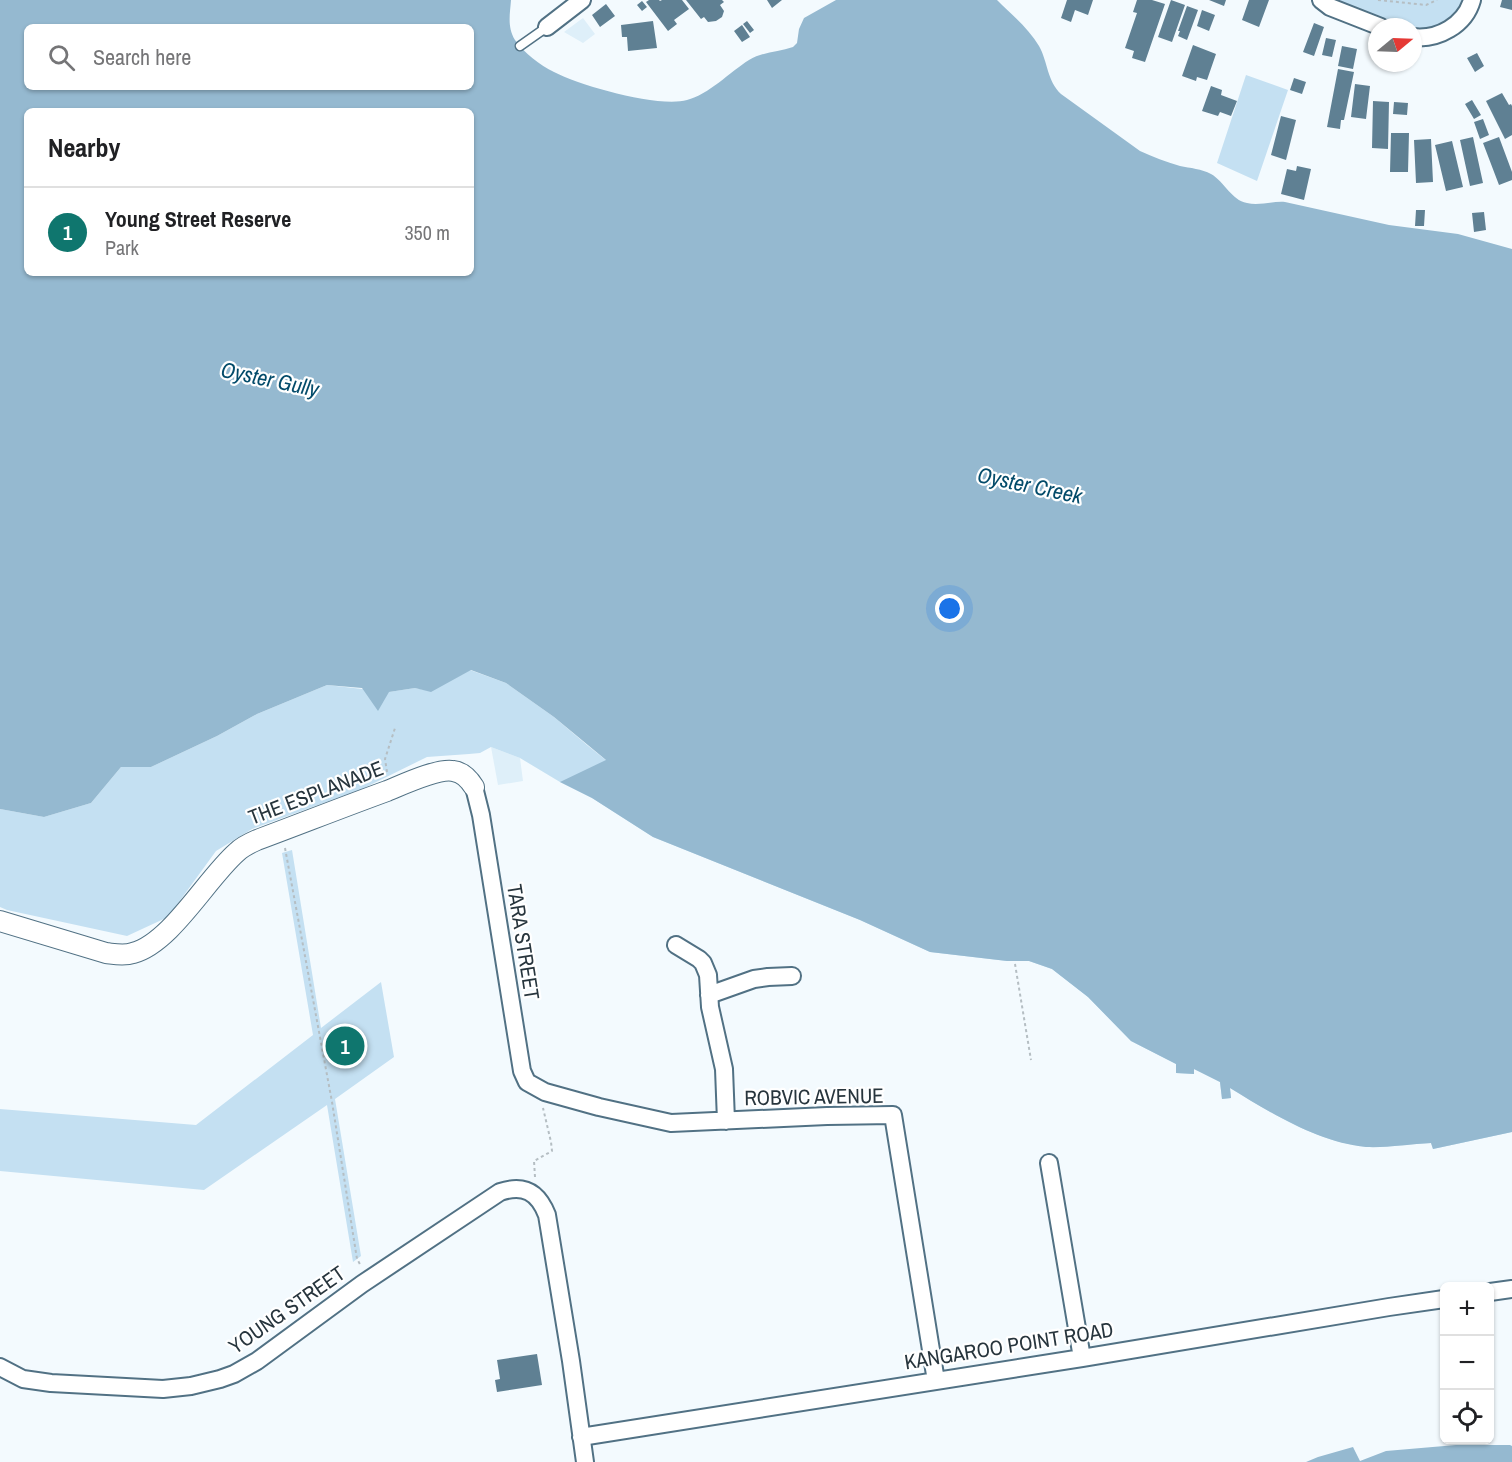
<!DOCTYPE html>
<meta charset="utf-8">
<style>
:root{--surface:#fff;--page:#f2f2f2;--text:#202124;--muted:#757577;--line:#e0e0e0;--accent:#0f766e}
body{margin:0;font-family:"Archivo Narrow",sans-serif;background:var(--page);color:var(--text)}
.controls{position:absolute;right:18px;bottom:18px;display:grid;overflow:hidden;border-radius:9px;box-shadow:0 2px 4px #0004}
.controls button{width:54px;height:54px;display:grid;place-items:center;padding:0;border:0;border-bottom:2px solid var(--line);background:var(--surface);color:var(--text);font:30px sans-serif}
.compass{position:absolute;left:1368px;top:18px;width:54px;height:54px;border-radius:50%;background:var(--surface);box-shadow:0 2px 4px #0004;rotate:71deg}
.you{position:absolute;left:950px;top:609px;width:21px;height:21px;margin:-15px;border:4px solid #fff;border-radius:50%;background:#1a73e8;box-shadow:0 0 0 9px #1a73e833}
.badge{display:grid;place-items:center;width:39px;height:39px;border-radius:50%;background:var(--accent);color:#fff;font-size:20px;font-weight:700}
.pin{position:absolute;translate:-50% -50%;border:3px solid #fff;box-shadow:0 2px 6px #0006}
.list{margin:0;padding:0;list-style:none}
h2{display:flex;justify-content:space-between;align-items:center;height:78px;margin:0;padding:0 24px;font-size:26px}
h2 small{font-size:20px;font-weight:400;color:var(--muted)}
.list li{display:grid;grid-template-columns:39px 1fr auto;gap:18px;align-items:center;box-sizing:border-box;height:90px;padding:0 24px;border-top:2px solid var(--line)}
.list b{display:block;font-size:22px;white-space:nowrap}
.list p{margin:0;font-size:20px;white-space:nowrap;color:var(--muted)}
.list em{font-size:20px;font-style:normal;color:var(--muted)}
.icon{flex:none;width:33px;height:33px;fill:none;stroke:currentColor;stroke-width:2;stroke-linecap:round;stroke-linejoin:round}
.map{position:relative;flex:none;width:1512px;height:1462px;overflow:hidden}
.search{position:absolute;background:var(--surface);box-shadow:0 2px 4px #0004;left:24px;top:24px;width:450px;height:66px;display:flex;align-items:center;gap:15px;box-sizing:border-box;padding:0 21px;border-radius:9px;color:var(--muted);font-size:22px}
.panel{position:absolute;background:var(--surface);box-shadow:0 2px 4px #0004;left:24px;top:108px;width:450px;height:168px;border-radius:9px}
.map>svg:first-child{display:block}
.built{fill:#deeff9}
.green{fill:#c4e0f2}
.water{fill:#95b9d0;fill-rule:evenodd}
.building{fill:#5f8093}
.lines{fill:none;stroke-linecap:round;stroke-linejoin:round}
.service-casing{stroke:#517184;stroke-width:11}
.minor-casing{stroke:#517184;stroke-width:20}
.tertiary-casing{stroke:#517184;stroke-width:22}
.path{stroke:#b5bec3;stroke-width:2;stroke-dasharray:3 3;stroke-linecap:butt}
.service{stroke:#fff;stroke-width:8}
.minor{stroke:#fff;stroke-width:16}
.tertiary{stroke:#fff;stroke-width:20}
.labels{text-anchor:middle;stroke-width:4.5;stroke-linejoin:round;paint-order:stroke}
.street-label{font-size:21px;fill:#27353d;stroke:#fff}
.water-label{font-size:22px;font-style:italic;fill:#034b6a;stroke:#fff}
</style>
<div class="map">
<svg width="1512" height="1462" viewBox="0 0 1512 1462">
<rect width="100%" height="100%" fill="#f3fafe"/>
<path class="built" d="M583,18L595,34L583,43L564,32Z
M491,747L520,758L523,781L498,785Z"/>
<path class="green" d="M1330,0H1465C1451,25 1440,28 1413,31V27H1395L1347,8Z
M1246,75L1288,90L1257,181L1217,163Z
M470,670L506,683L554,717L587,745L622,773L1512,1132L1433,1149L1431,1143L1371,1147C1320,1144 1273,1114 1230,1088L1231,1098L1222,1099L1220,1082L1194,1069V1074L1176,1073V1064L1131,1041L1088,997L1052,969L1029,961H1007L930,952L860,920L653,837L592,798L560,782L520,758L491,747L480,753L469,754L427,757L362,789L252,829L216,851L168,917L127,936L7,910L0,907V809L44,817L91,803L121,767H151L217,736L257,714L327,685L389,692L415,688L431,691Z
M292,850L321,1028L381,982L394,1057L335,1099L361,1256L353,1262L327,1105L204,1190L0,1171V1109L196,1125L313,1035L282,853Z"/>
<path class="water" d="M0,0H511C510,14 507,27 515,40C524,53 540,65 554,72C581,86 659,108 687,100C708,95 730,72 749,60C762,52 778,52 793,47L797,43L799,29L804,18L836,0H997C1011,14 1029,29 1039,46C1048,62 1047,81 1061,94L1140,151C1153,157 1166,162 1180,166C1190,168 1202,169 1211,174C1225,182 1231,200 1247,203C1259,206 1272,201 1285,202L1389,225L1458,234L1512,249V1132L1433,1149L1431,1143C1410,1144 1387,1148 1366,1147C1319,1143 1269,1112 1230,1088L1231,1098L1222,1099L1220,1082L1194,1069V1074L1176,1073V1064L1131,1041L1088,997L1052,969L1029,961H1007L930,952L860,920L653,837L592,798L560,782L606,760L554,717L506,683L471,670L431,692L415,688L389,692L378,711L362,688L327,685L257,714L217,736L151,767H121L91,803L44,817L0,809ZM27,27H471V87H27ZM27,111H471V273H27Z
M1456,1445H1510L1512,1446V1462H1306L1318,1457L1353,1447L1360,1461L1386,1451Z"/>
<path class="building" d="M649,0H659L660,1L662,0H682L689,9L674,20L677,24L668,31L646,2Z
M686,0H722L724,2L720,5L724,11L722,17L716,21L708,22L704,17L701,19Z
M767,0H782L772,8Z
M1067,0H1093L1088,15L1075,10L1071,22L1061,18Z
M1137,0H1152L1165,4L1145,62L1132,58L1134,51L1125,48L1137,13L1133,12Z
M1171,0L1185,5L1172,42L1158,37Z
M1209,0H1226L1224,6Z
M1249,0H1269L1259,27L1242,20Z
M1502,0H1512V10L1500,7Z
M642,1L647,7L642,11L637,5Z
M606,4L615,16L600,27L592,15Z
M1187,6L1198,10L1187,40L1178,36L1180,31H1178Z
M1202,10L1215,15L1209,31L1197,26Z
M653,21L657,48L628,51L627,37H622L621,25Z
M747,21L754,30L750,33L743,24Z
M1314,23L1324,27L1314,56L1303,52Z
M742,25L750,37L742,42L734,31Z
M1326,38L1336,40L1332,57L1322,55Z
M1193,45L1216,54L1207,80L1197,77L1196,81L1182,76Z
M1342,46L1357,49L1353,69L1338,66Z
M1477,53L1484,66L1475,72L1467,58Z
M1338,69L1354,72L1344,120H1341L1340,129L1327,127Z
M1294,78L1306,82L1302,94L1290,90Z
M1355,84L1370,86L1366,119L1351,117Z
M1211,86L1222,90L1221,95L1237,101L1231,116L1220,112L1218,116L1202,111Z
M1502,93L1509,105L1511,104L1512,106V135L1505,139L1486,101Z
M1472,100L1481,115L1474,119L1465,104Z
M1373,101L1389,102L1388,149L1372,148Z
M1394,102L1408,103L1407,115L1393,114Z
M1281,116L1296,120L1286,160L1271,155Z
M1483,119L1489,135L1480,139L1474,122Z
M1391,133H1409L1408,172H1390Z
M1473,137L1483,183L1470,186L1460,140Z
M1499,137L1512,172V180L1499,185L1483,143Z
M1431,139L1433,182L1416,183L1414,140Z
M1452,141L1463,187L1446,191L1435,145Z
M1297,166L1311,169L1304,200L1281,194L1287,169L1296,171Z
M1416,210H1425L1424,226H1415Z
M1484,212L1486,230L1474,232L1472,213Z
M537,1354L542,1385L497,1392L495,1380L500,1379L497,1360Z"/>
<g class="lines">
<g class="service-casing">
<path id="service" d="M520,46L547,27"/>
</g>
<g class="minor-casing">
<path id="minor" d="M1321,0L1330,7L1381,27
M547,27L582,0
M1413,37C1438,40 1465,25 1472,0
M474,787L481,815L522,1071L527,1082L545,1092L599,1107L671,1123L827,1116L893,1115L936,1381
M676,945L699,959L703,963L708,975L710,1007L724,1069L726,1121
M709,995L754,979L768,977L792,976
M1049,1163L1082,1358
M1490,1292L1512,1289
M0,1367L23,1379L51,1383L163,1389L191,1386L220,1379L234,1374L257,1361L362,1284L500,1192C524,1184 538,1192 547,1215L571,1361L585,1462
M581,1437L1082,1358L1389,1307L1444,1299"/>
</g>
<g class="tertiary-casing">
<path id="tertiary" d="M0,921L106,953C115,954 124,956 133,953C171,943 207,878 237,852C242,847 250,843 257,840C300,824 343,807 387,791C402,785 438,768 453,771C463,772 469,779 474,787"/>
</g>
<path class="path" d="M1378,0L1426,5L1437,0
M387,772L385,759L395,728
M285,848L332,1102L357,1259L361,1266
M1015,964L1031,1060
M535,1177L534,1161L552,1151L551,1142L543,1108"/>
<use href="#service" class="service"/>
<use href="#minor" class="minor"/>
<use href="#tertiary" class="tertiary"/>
</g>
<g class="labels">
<g class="street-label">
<text transform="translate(316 793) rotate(-21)" y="7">THE ESPLANADE</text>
<text transform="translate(523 942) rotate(81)" y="7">TARA STREET</text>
<text transform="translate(814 1097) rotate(-1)" y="7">ROBVIC AVENUE</text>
<text transform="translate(287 1310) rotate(-35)" y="7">YOUNG STREET</text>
<text transform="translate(1009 1346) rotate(-9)" y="7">KANGAROO POINT ROAD</text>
</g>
<g class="water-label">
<text transform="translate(270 379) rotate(12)" y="8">Oyster Gully</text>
<text transform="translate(1030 485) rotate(12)" y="8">Oyster Creek</text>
</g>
</g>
</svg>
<div class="controls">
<button>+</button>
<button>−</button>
<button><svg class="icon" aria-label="locate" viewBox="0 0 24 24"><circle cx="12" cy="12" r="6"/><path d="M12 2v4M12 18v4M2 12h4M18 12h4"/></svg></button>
</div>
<svg class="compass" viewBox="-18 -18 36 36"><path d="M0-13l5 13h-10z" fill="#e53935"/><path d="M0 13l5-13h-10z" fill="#757577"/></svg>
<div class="you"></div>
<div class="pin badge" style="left:345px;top:1046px">1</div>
<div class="search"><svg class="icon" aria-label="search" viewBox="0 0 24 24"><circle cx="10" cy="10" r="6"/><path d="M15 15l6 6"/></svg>Search here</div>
<section class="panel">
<h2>Nearby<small></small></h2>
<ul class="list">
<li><span class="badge">1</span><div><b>Young Street Reserve</b><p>Park</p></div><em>350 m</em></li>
</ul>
</section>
</div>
